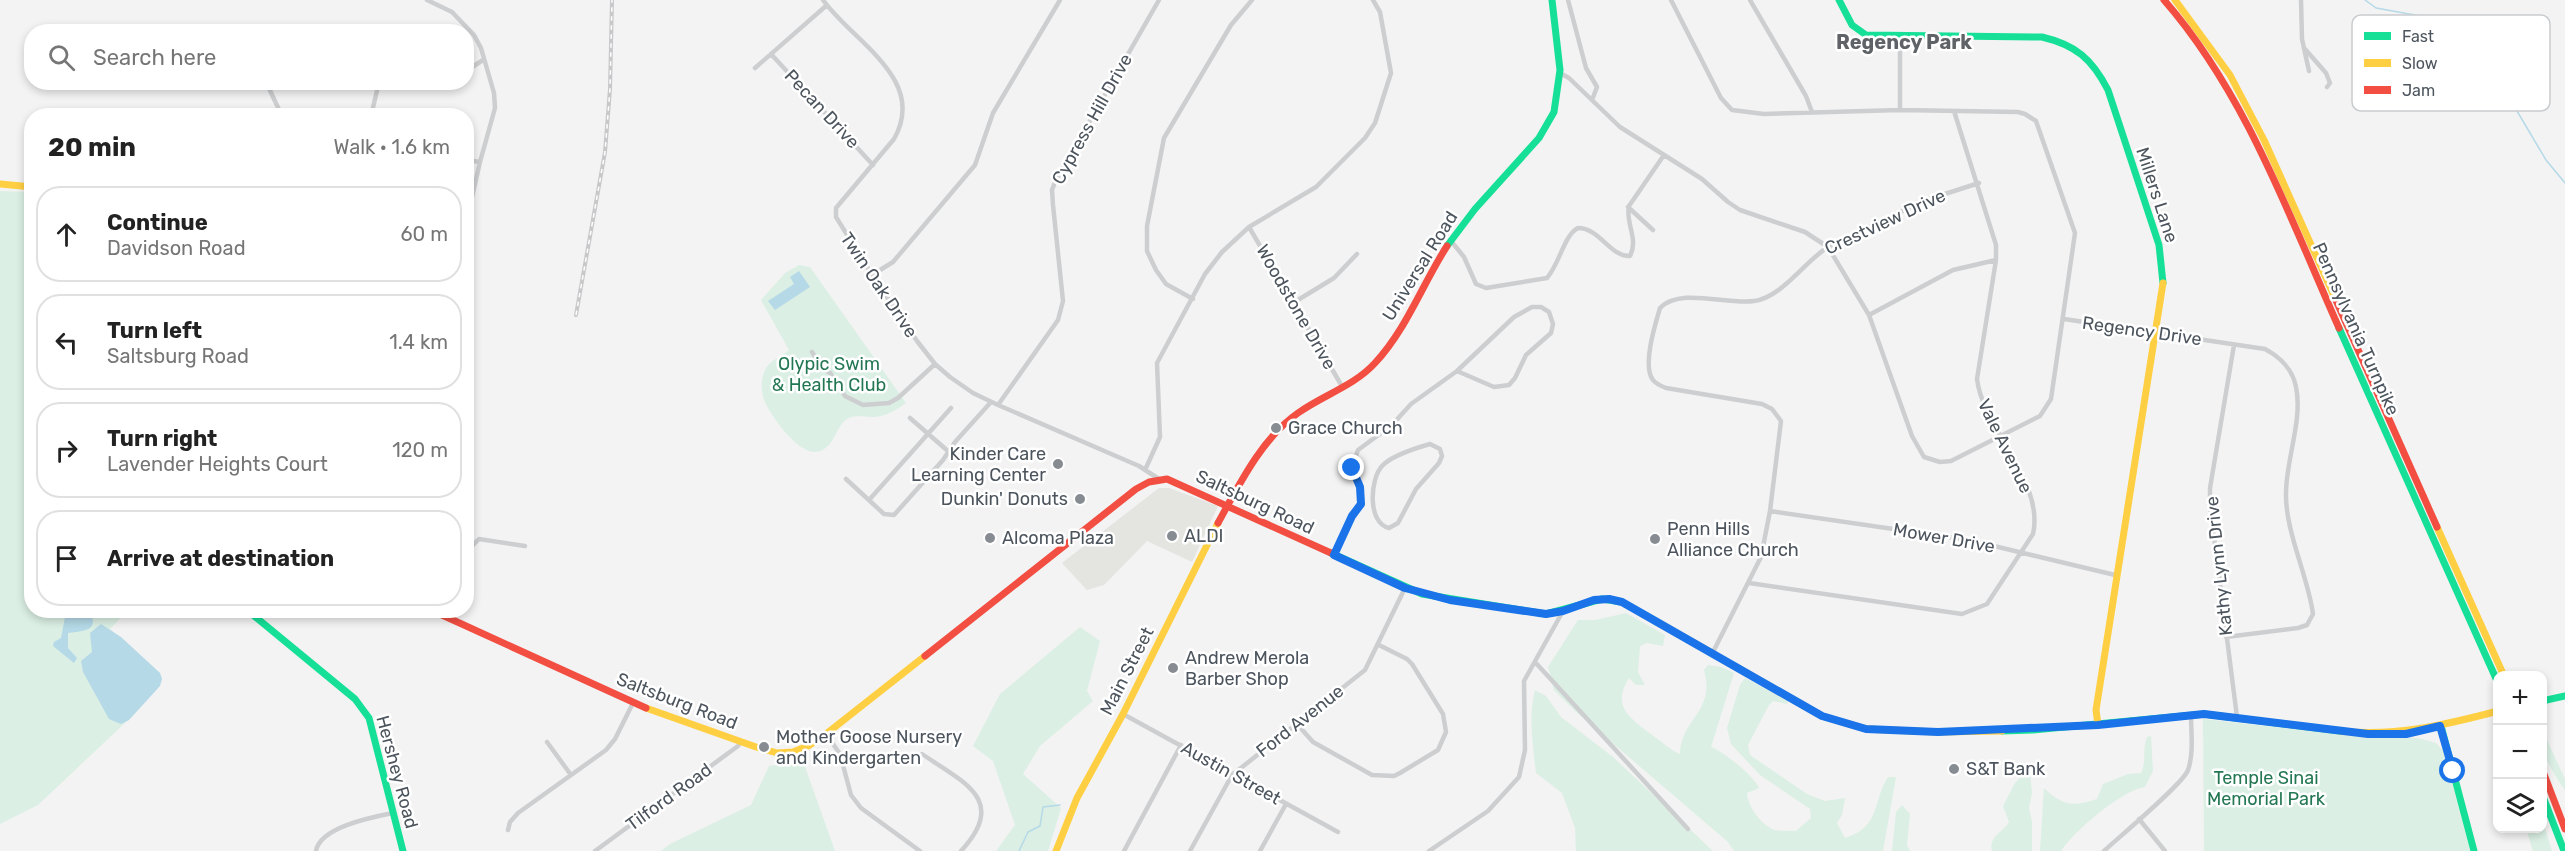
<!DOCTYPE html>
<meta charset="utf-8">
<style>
:root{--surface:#fff;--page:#f2f2f2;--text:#222;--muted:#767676;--line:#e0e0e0}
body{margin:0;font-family:Rubik,sans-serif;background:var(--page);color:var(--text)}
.controls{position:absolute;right:18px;bottom:18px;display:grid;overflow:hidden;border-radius:12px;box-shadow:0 3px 9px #0003}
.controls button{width:54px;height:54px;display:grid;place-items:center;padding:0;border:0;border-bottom:2px solid var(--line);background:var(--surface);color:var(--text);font:30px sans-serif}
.stop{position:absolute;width:18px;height:18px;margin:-14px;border:4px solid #1a73e8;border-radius:50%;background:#fff}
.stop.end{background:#1a73e8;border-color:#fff;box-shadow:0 2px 6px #0008}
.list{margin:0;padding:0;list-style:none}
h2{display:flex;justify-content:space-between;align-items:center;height:78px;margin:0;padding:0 24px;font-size:26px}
h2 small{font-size:20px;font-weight:400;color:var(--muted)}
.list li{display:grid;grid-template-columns:39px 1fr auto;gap:18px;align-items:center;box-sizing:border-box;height:96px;margin:0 12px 12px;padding:0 12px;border:2px solid var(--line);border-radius:24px}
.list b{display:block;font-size:22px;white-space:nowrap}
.list p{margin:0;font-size:20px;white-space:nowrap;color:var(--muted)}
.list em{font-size:20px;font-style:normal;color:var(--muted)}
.icon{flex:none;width:33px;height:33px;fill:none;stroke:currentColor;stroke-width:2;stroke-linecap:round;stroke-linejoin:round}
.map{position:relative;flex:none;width:2565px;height:851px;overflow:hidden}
.search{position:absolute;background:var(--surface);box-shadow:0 3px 9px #0003;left:24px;top:24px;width:450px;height:66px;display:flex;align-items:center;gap:15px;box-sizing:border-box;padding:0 21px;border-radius:24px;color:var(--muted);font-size:22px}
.panel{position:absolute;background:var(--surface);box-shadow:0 3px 9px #0003;left:24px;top:108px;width:450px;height:510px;border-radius:24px}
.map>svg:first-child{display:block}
.commercial{fill:#e4e4e1}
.green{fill:#dbefe4}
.water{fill:#b5d9e7}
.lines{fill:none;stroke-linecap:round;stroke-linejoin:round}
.stream{stroke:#b5d9e7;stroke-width:1.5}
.street{stroke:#cdced0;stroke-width:4.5}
.fast{stroke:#16e098;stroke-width:7}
.slow{stroke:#ffcf43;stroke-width:7}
.jam{stroke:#f24e42;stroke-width:7}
.rail-casing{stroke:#c8c8ca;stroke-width:4}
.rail{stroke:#fff;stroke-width:1.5;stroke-dasharray:4.5;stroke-linecap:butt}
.route{stroke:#1a73e8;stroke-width:8}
.poi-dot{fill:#868c92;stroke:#fff;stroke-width:2}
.labels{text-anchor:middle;stroke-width:5;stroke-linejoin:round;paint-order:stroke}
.street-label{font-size:18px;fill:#4c545d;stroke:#fff}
.park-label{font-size:18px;fill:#247753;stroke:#fff}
.poi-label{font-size:18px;fill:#4c545d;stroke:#fff;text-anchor:start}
.neighbourhood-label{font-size:20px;font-weight:bold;fill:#5f6266;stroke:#fff}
.key{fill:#fff;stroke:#c9ccce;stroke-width:1.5}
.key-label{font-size:16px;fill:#4c545d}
</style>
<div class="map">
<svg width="2565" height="851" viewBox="0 0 2565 851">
<rect width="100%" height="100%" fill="#f3f3f3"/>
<path class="commercial" d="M1159,488H1169L1218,506L1192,562L1147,541L1104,585L1087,590L1062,563Z"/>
<path class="green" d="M0,191L31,192L32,610L127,611L110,629L160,673L162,679L126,722L38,805L0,824Z
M799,265L810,267L906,403C896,410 885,417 872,417C865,417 856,415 849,418C835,424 835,451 815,452C797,453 768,413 763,397C761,388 761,379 765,370C770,360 781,357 789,350L761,300L785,273Z
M1626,613L1665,635L1663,646L1647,643L1640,646L1638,672L1645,685H1636L1629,678C1611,707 1630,718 1652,735C1661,741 1670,750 1680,754C1681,718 1716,712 1704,670L1708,665L1721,667L1734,673L1711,747C1724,752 1754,776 1759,788L1747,793C1748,806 1759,822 1772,829C1778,832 1789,830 1796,831L1811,818L1810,809L1760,775L1731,744L1727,728L1740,685L1745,678L1788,701L1787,704L1773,701L1769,705L1748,745L1750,755L1807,794L1825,801L1845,798L1842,815L1837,823L1845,838C1881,827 1872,802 1888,777H1896L1883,851H1734L1728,842L1575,711L1554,690L1548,667L1578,620H1595Z
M1080,627L1100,641L1087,691L1093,701L1040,746L1023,774L1061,808L1048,851H996L1015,825L993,761L973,746L1000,694Z
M1535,690L1546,696L1561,717L1613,757L1713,851H1576L1575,828L1562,793L1536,773C1533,747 1528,716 1535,690Z
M2203,719L2363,737L2418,738L2436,743L2444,752L2470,851H2204Z
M2151,736L2153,771L2145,787C2122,790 2074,831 2061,851H2040L2044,788C2063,806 2073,807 2097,799L2103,784L2128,774L2141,773C2147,761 2142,749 2147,737Z
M2542,739L2547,740L2565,779V790C2555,776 2542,757 2542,739Z
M803,761L835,851H661L670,844L751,805L769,766Z
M2026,771L2030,773L2032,793L2029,808L2032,822V851H1992C1988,837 2003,832 2009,822L2003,806L2015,783Z
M1902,805L1910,814L1907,845L1910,851H1892L1896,812Z
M2543,820V822L2552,851H2533L2526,829L2542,828Z"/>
<path class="water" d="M799,271L810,287L775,310L768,301L794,284L790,277Z
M63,611H89C102,632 80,631 68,633V648L77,658L74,663L53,646L54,642L61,638L65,617Z
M101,624L121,637L160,673L162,679L160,686L129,720L121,724L109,719L83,672L81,661L92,652L90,633Z"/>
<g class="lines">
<path class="stream" d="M2365,0L2376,8L2437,19L2504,89L2546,160L2565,183
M1019,851L1028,832L1040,826L1043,807L1060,805"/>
<path class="street" d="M427,0L452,12L474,35L481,48L494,93L495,108L480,162L466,223
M823,0C853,42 928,79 894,139L836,208V217L872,275L917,341L935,364L950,377L973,393L998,405L1139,466L1159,479
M1568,0L1586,68L1597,87L1592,100
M1750,0L1806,96L1812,112
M2301,0L2302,39L2309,71
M273,32C284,22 296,27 309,32
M1900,35V110
M2305,49L2326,73L2330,83L2327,87
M771,54L873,165
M755,68L827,5
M466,71L483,60
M1560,73L1569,78L1620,127L1702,179L1728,202L1740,210L1805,232L1828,247L1869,315L1912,436L1924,457L1940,462L1951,461L2040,416L2051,399L2075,233L2036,121L2025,114L2018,112L1900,110L1764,114L1732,110L1721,98L1671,0
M266,82L282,116
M371,116L379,82
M30,124H32
M466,160L480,162
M1628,207L1653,230
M1249,227L1343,388
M1451,241L1464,257L1476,284L1486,288L1547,278C1560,263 1564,235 1578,228C1600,228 1610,257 1630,256C1639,239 1625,223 1629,206L1664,155
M872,275L893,262L975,165L993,113L1060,0
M1193,299L1166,284L1156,270L1147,251V226L1164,138L1231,25L1252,0
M1293,303L1334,278L1357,254
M1869,315L1953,270L1996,260
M2064,319L2265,349C2280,357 2293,370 2296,387C2303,419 2286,460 2286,493C2285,531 2308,576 2313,614L2307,625L2298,628L2226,637
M2234,345L2210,488V505L2237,717
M812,352L822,368L830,373L845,396L863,405L889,403L898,398L935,364
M998,405L1058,320L1063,301L1053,205L1052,190L1055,182L1159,0
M910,418L949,452
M1430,444L1440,449L1442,456L1439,463L1416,489L1398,523L1389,528C1367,523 1370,479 1382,466C1392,455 1416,448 1430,444Z
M1145,470L1160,437L1157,363L1205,274L1222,252L1249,227L1316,187L1365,138L1375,123L1391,73L1380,12L1373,0
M846,479L884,514L894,515L943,460L955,442L991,402
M869,500L951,408
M1770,511L1969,540L2115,575
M466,552L479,539L525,546
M1333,555L1352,516L1361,504L1360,487L1352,468L1358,450L1392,425L1411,404L1457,371L1514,317L1532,307H1541L1549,312L1553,324L1551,333L1526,355L1515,378L1509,385L1494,387L1457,371
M1749,583L1962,614L1987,604L2033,534C2045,482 1983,429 1977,379L1996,260V245L1954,111
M1712,654L1761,557L1770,511L1781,421L1772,409L1762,404L1666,388C1661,386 1656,384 1653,380C1642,366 1655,325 1660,308C1680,287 1727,305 1754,301C1781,298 1804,262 1828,247L1923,201L1979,183
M1535,662L1688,829
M1123,714L1338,832
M1297,724L1313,742L1372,775L1394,776L1400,773L1438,750L1446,732L1443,714L1412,664L1407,659L1379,645
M826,734L840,754L851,795L861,808L920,851
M547,742L571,775
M922,754C963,782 1009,800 961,851
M2139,819L2165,851
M508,830L510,822L518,813L606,750L615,739L633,703
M316,851C320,827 373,817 393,813
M595,851L738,746L741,742
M1124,851L1181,745
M1190,851L1232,775L1365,670L1405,588
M1260,851L1286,804
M1429,851L1488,811L1519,777L1525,750L1524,681L1563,611
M2104,851C2118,838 2184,783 2188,770C2194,753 2191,732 2191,715"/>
<path class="fast" d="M1839,0L1852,25L1866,35L2042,37C2076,45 2092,59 2108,90L2159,245L2163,283
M1447,246L1475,209L1539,138L1554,112L1560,70L1552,0
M2339,328L2498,683
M1331,553L1422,594L1546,614L1602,599L1622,602L1661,624
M247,610L355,699L369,718L403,851
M2542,701L2565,696
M2441,726L2474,851
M2002,731L2033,730L2204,714L2340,731
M2542,794L2564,851"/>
<path class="slow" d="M2175,0L2230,75L2264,140L2335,298
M0,184L32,187
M2437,527L2504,676
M1661,624L1822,716L1866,729L1938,732L2002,731
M646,708L756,747L777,753L793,752L808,746L826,734L925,656
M2098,725L2096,710L2163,283
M2340,731C2395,737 2445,725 2498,711
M1056,851L1077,798L1123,714L1218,523"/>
<path class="jam" d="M2164,0C2246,94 2289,216 2339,328
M2335,298L2437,527
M1218,523C1239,485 1262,438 1298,413C1323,395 1354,386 1375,363C1406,330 1422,285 1447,246
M431,610L646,708
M925,656L1136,489L1149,482L1167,479L1331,553
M2542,769L2565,829"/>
<g class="rail-casing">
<path id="rail" d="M576,315L605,152L610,89L612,0"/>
</g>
<use href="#rail" class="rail"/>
</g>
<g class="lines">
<path class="route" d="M1352,468L1360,487L1361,504L1352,516L1334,555L1405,588L1450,600L1546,614L1563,611L1594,600L1609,599L1622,602L1822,716L1866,729L1938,732L2098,725L2204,714L2368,734H2406L2440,726L2453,771"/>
</g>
<g class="poi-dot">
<circle cx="1276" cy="428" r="6"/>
<circle cx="1058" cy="464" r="6"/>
<circle cx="1080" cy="499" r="6"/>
<circle cx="1172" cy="536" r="6"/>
<circle cx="990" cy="538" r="6"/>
<circle cx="1655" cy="539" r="6"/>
<circle cx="1173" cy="668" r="6"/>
<circle cx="764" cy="747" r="6"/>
<circle cx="1954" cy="769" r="6"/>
</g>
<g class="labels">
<g class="street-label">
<text transform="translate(822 109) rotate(47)" y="6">Pecan Drive</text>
<text transform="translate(1092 119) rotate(-61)" y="6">Cypress Hill Drive</text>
<text transform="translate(2157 195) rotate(72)" y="6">Millers Lane</text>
<text transform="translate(1885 222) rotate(-25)" y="6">Crestview Drive</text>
<text transform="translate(1420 266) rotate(-58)" y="6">Universal Road</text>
<text transform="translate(879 285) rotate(56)" y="6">Twin Oak Drive</text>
<text transform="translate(1296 307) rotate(60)" y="6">Woodstone Drive</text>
<text transform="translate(2356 329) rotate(66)" y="6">Pennsylvania Turnpike</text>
<text transform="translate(2142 331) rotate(8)" y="6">Regency Drive</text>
<text transform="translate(2005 446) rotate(64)" y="6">Vale Avenue</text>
<text transform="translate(1255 502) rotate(25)" y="6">Saltsburg Road</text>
<text transform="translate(1944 538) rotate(10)" y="6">Mower Drive</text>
<text transform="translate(2219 566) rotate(-96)" y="6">Kathy Lynn Drive</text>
<text transform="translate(1127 671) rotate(-63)" y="6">Main Street</text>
<text transform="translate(677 701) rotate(21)" y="6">Saltsburg Road</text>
<text transform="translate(1300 721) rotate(-38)" y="6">Ford Avenue</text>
<text transform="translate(397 772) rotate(75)" y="6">Hershey Road</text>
<text transform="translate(1231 773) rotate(29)" y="6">Austin Street</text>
<text transform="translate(669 797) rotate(-36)" y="6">Tilford Road</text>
</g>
<g class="park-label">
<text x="829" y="370">Olypic Swim<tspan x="829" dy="21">&amp; Health Club</tspan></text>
<text x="2266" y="784">Temple Sinai<tspan x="2266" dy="21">Memorial Park</tspan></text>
</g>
<g class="poi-label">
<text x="1288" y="434">Grace Church</text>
<text x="1046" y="460" text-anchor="end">Kinder Care<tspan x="1046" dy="21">Learning Center</tspan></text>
<text x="1068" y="505" text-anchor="end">Dunkin' Donuts</text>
<text x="1667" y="535">Penn Hills<tspan x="1667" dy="21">Alliance Church</tspan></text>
<text x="1184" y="542">ALDI</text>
<text x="1002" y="544">Alcoma Plaza</text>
<text x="1185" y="664">Andrew Merola<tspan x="1185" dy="21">Barber Shop</tspan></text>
<text x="776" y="743">Mother Goose Nursery<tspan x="776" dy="21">and Kindergarten</tspan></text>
<text x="1966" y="775">S&amp;T Bank</text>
</g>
<g class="neighbourhood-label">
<text x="1904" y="49">Regency Park</text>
</g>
</g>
<rect x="2352" y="15" width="198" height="96" rx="9" class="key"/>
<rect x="2364" y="32" width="27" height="8" fill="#16e098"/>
<rect x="2364" y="59" width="27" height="8" fill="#ffcf43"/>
<rect x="2364" y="86" width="27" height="8" fill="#f24e42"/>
<g class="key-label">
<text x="2402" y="42">Fast</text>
<text x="2402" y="69">Slow</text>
<text x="2402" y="96">Jam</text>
</g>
</svg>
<div class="controls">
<button>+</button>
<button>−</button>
<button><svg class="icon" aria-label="layers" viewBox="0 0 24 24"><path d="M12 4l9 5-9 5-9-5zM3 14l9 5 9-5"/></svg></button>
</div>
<div class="stop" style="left:2453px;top:771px"></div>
<div class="stop end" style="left:1352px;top:468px"></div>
<div class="search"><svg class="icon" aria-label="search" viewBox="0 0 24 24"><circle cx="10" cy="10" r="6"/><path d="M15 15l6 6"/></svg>Search here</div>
<section class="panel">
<h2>20 min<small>Walk · 1.6 km</small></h2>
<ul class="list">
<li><svg class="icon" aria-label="ahead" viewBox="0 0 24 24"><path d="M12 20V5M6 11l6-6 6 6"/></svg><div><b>Continue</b><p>Davidson Road</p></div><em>60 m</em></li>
<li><svg class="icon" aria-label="left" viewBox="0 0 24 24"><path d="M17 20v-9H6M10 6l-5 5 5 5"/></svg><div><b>Turn left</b><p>Saltsburg Road</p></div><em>1.4 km</em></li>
<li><svg class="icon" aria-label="right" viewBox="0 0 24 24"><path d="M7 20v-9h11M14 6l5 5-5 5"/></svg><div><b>Turn right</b><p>Lavender Heights Court</p></div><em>120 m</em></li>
<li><svg class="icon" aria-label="arrive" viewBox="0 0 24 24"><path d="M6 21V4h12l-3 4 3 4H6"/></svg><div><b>Arrive at destination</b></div></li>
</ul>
</section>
</div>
